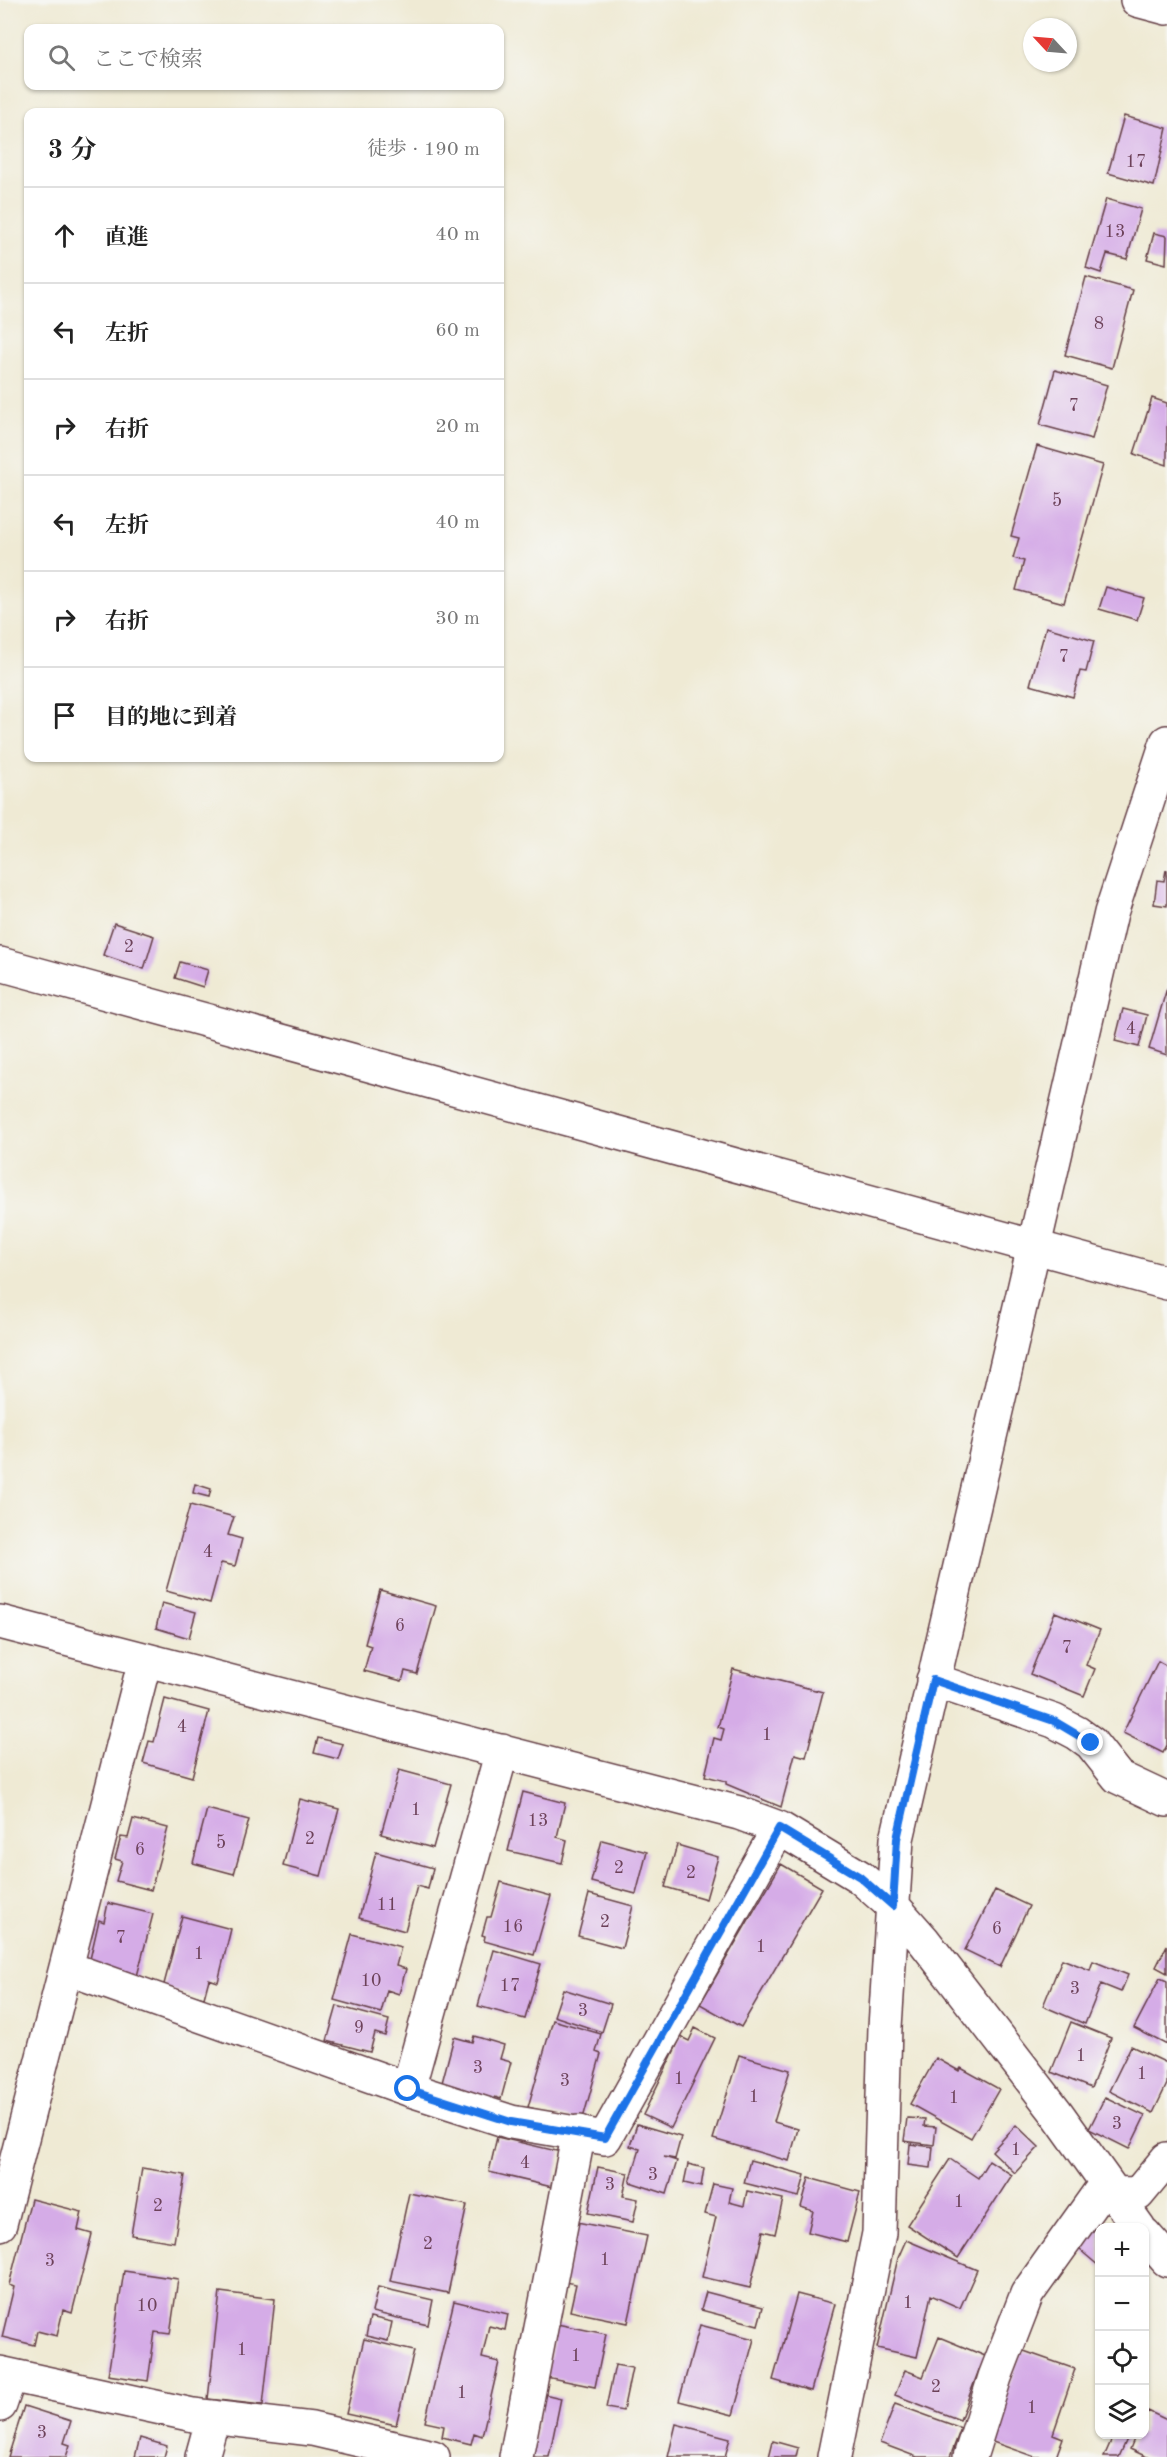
<!DOCTYPE html>
<html lang="ja">
<meta charset="utf-8">
<style>
:root{--surface:#fff;--page:#f6f6f6;--text:#222;--muted:#767676;--line:#e0e0e0}
body{margin:0;font-family:"Old Standard TT","Noto Serif JP",serif;background:var(--page);color:var(--text)}
.controls{position:absolute;right:18px;bottom:18px;display:grid;overflow:hidden;border-radius:12px;box-shadow:0 2px 4px #0004}
.controls button{width:54px;height:54px;display:grid;place-items:center;padding:0;border:0;border-bottom:2px solid var(--line);background:var(--surface);color:var(--text);font:30px sans-serif}
.compass{position:absolute;left:1023px;top:18px;width:54px;height:54px;border-radius:50%;background:var(--surface);box-shadow:0 2px 4px #0004;rotate:296deg}
.stop{position:absolute;width:18px;height:18px;margin:-14px;border:4px solid #1a73e8;border-radius:50%;background:#fff}
.stop.end{background:#1a73e8;border-color:#fff;box-shadow:0 2px 6px #0008}
.list{margin:0;padding:0;list-style:none}
h2{display:flex;justify-content:space-between;align-items:center;height:78px;margin:0;padding:0 24px;font-size:26px}
h2 small{font-size:20px;font-weight:400;color:var(--muted)}
.list li{display:grid;grid-template-columns:39px 1fr auto;gap:18px;align-items:center;box-sizing:border-box;height:96px;padding:0 24px;border-top:2px solid var(--line)}
.list b{display:block;font-size:22px;white-space:nowrap}
.list em{font-size:20px;font-style:normal;color:var(--muted)}
.icon{flex:none;width:33px;height:33px;fill:none;stroke:currentColor;stroke-width:2;stroke-linecap:round;stroke-linejoin:round}
.map{position:relative;flex:none;width:1167px;height:2457px;overflow:hidden}
.search{position:absolute;background:var(--surface);box-shadow:0 2px 4px #0004;left:24px;top:24px;width:480px;height:66px;display:flex;align-items:center;gap:15px;box-sizing:border-box;padding:0 21px;border-radius:12px;color:var(--muted);font-size:22px}
.panel{position:absolute;background:var(--surface);box-shadow:0 2px 4px #0004;left:24px;top:108px;width:480px;height:654px;border-radius:12px}
.map>svg:first-child{display:block}
.building{fill:#d5ace7}
.lines{fill:none;stroke-linecap:round;stroke-linejoin:round}
.minor-casing{stroke:#633d44;stroke-width:36}
.tertiary-casing{stroke:#633d44;stroke-width:36}
.minor{stroke:#fff;stroke-width:33}
.tertiary{stroke:#fff;stroke-width:33}
.route{stroke:#1a73e8;stroke-width:8}
.labels{text-anchor:middle;stroke-width:4.5;stroke-linejoin:round;paint-order:stroke}
.number-label{font-size:18px;fill:#6d425a}
</style>
<div class="map">
<svg width="1167" height="2457" viewBox="0 0 1167 2457">
<rect width="100%" height="100%" fill="#f6f6f2"/>
<filter id="ink" filterUnits="userSpaceOnUse"><feTurbulence type="fractalNoise" baseFrequency=".0167" numOctaves="2"/><feDisplacementMap in="SourceGraphic" scale="12" xChannelSelector="R" yChannelSelector="G"/><feConvolveMatrix kernelMatrix="1 2 1 2 8 2 1 2 1" color-interpolation-filters="sRGB"/></filter>
<filter id="wash" filterUnits="userSpaceOnUse"><feTurbulence type="fractalNoise" baseFrequency=".008" numOctaves="4" result="noise"/><feDisplacementMap in="SourceGraphic" scale="24" xChannelSelector="R" yChannelSelector="G"/><feGaussianBlur stdDeviation="1.35" result="paint"/><feColorMatrix in="noise" values="0 0 0 0 0 0 0 0 0 0 0 0 0 0 0 0 0 1.4 0 .05"/><feComposite in="paint" operator="in"/></filter>
<g filter="url(#wash)">
<rect width="100%" height="100%" fill="#efead4"/>
<g id="blocks">
<path class="building" d="M1124,116L1167,128L1154,186L1108,173Z
M1106,199L1141,209L1127,259L1107,254L1101,273L1086,268Z
M1154,233L1167,236L1166,264L1147,259Z
M1086,277L1133,290L1112,368L1065,355Z
M1055,370L1107,385L1092,439L1040,425Z
M1152,398L1167,403V465L1134,454Z
M1037,446L1103,465L1064,603L1016,590L1024,561L1013,558L1019,538L1011,536Z
M1106,587L1144,598L1137,620L1099,609Z
M1046,627L1094,641L1086,672L1080,671L1073,697L1030,685Z
M1166,870H1167V906L1154,904L1157,880L1164,881Z
M114,923L154,936L144,969L103,955Z
M180,962L208,970L203,987L175,978Z
M1167,988V1055L1149,1049Z
M1123,1009L1147,1015L1139,1047L1115,1041Z
M195,1484L211,1489L209,1497L193,1493Z
M190,1505L234,1517L228,1535L242,1539L235,1566L221,1563L210,1603L166,1591Z
M380,1590L436,1606L417,1674L405,1671L402,1681L364,1671L371,1646L365,1644Z
M162,1603L196,1612L189,1638L156,1628Z
M1055,1612L1100,1630L1086,1665L1095,1669L1084,1696L1030,1674Z
M1158,1661L1167,1666V1745L1163,1753L1123,1733Z
M733,1669L823,1692L806,1757L795,1754L781,1807L726,1784V1781L705,1776L714,1738L721,1740L724,1729L718,1727Z
M165,1699L209,1711L192,1777L143,1763L149,1741L154,1742Z
M318,1738L343,1744L338,1759L314,1753Z
M399,1770L451,1784L433,1848L381,1834Z
M523,1792L565,1803L557,1837L567,1840L562,1863L508,1851Z
M300,1799L339,1809L321,1876L283,1866Z
M207,1809L249,1820L234,1874L193,1863Z
M133,1819L168,1828L151,1890L116,1881L122,1861L115,1859L121,1837L128,1838Z
M602,1840L647,1852L636,1894L591,1882Z
M677,1845L718,1857L706,1899L665,1887Z
M376,1852L433,1868L428,1889L417,1886L405,1931L359,1918Z
M781,1864L822,1888L741,2027L700,2004Z
M501,1882L551,1896L534,1955L484,1941L485,1936L482,1935L487,1917H491Z
M995,1890L1029,1906L1000,1967L965,1950Z
M589,1894L633,1906L622,1948L578,1936Z
M108,1903L153,1914L136,1980L88,1968L99,1920L104,1922Z
M182,1916L231,1929L218,1982L209,1979L204,1998L163,1988Z
M352,1934L401,1947L396,1966L406,1969L399,1994L387,1990L381,2013L334,2000Z
M1167,1945V1973L1156,1967Z
M494,1950L541,1964L525,2019L478,2006Z
M1062,1959L1090,1970L1093,1961L1128,1975L1121,1992L1101,1984L1085,2024L1043,2006Z
M1160,1978L1167,1981V2045L1134,2028Z
M563,1989L611,2004L602,2032L554,2016Z
M337,2006L389,2020L385,2036L375,2033L370,2052L327,2041Z
M553,2020L601,2034L596,2052L601,2054L582,2122L528,2107Z
M1071,2022L1111,2038L1091,2088L1051,2072Z
M695,2028L715,2038L671,2128L643,2115L681,2037L689,2041Z
M474,2036L504,2045L500,2059L511,2062L501,2099L495,2097L492,2108L439,2094L454,2037L472,2042Z
M1131,2046L1167,2063V2084L1153,2113L1109,2091Z
M739,2055L790,2070L774,2122L798,2129L789,2161L713,2139Z
M936,2058L959,2071L961,2068L999,2089L971,2138L910,2104Z
M1105,2097L1145,2116L1129,2149L1089,2129Z
M907,2118L925,2119L924,2126L936,2127L934,2145L904,2141Z
M637,2124L681,2137L675,2159L664,2157L677,2161L667,2194L630,2182L640,2149L630,2146Z
M1016,2125L1039,2147L1015,2173L992,2151Z
M497,2137L561,2152L552,2187L489,2172Z
M910,2144L933,2147L931,2168L908,2165Z
M950,2159L978,2178L989,2160L1012,2175L958,2258L907,2225Z
M750,2160L805,2175L799,2197L744,2183Z
M688,2164L704,2168L701,2187L684,2183Z
M598,2167L628,2173L623,2196L638,2199L633,2222L588,2213Z
M142,2168L185,2175L174,2242L131,2235Z
M809,2178L860,2192L847,2242L808,2232L813,2211L801,2207Z
M713,2184L732,2188L729,2202L744,2206L747,2191L783,2199L775,2234L763,2231L750,2288L702,2277L716,2217L705,2214Z
M409,2193L467,2205L448,2293L390,2281Z
M31,2199L82,2212L78,2230L92,2234L72,2313L63,2310L57,2336L37,2331L34,2345L2,2337L14,2287L9,2285Z
M1093,2221L1100,2227V2267L1073,2244Z
M577,2222L647,2236L628,2323L570,2311L576,2284L564,2282Z
M906,2240L977,2270L960,2308L931,2295L917,2357L877,2348L898,2258Z
M124,2271L178,2279L170,2334L155,2332L148,2381L108,2375Z
M378,2287L433,2300L428,2325L372,2312Z
M220,2292L275,2299L263,2405L208,2399Z
M706,2292L763,2307L758,2325L701,2310Z
M797,2294L835,2304L811,2391L773,2380Z
M454,2301L508,2314L505,2330L489,2326L482,2358L499,2362L482,2436L474,2433L471,2444L442,2437L444,2426L425,2422Z
M370,2317L392,2322L388,2341L366,2336Z
M557,2324L606,2334L595,2387L546,2377Z
M700,2325L754,2339L733,2415L679,2401Z
M939,2337L990,2358L985,2372L979,2370L960,2420L895,2395L905,2370L923,2377Z
M364,2339L414,2351L396,2425L346,2414Z
M1021,2350L1075,2369L1053,2434L1063,2438L1056,2457H1035L990,2441Z
M615,2365L632,2368L623,2411L606,2408Z
M544,2394L561,2398L549,2457H534L531,2456Z
M895,2404L961,2428L950,2457H917L880,2443Z
M24,2406L71,2421L64,2443L70,2445L66,2457H8Z
M1148,2411L1167,2420V2457H1147L1130,2449L1136,2434H1144V2418Z
M676,2424L730,2438L725,2457H668Z
M1114,2434L1127,2439L1119,2457H1104Z
M140,2438L167,2446L164,2457H135Z
M773,2441L798,2448L796,2457H769Z"/>
</g>
</g>
<g filter="url(#ink)">
<use href="#blocks" fill-opacity="0" stroke="#633d44" stroke-width="1.5"/>
<g class="lines">
<g class="minor-casing">
<path id="minor" d="M1137,0L1167,8
M0,1622L739,1813L779,1828L860,1877L893,1906L924,1941L1056,2112L1139,2228
M933,1680L1054,1721L1077,1733L1091,1743L1118,1777L1167,1800
M67,1968L408,2089L502,1751
M408,2089L511,2122L605,2138L779,1828
M0,2224L145,1660
M1144,2234L1167,2260
M0,2373L193,2415L312,2429L433,2457
M0,2405L10,2376
M202,2457L213,2417
M516,2457L579,2132
M834,2457L879,2233L885,2027L897,1839L1111,913L1167,742
M970,2457L995,2377L1027,2294L1099,2193L1138,2194L1167,2159"/>
</g>
<g class="tertiary-casing">
<path id="tertiary" d="M0,964L1167,1283"/>
</g>
<use href="#minor" class="minor"/>
<use href="#tertiary" class="tertiary"/>
</g>
</g>
<g class="lines" filter="url(#ink)">
<path class="route" d="M408,2089L511,2122L605,2138L779,1828L860,1877L893,1906L897,1839L933,1680L1054,1721L1091,1743"/>
</g>
<g class="labels">
<g class="number-label">
<text x="1136" y="167">17</text>
<text x="1115" y="237">13</text>
<text x="1099" y="329">8</text>
<text x="1074" y="411">7</text>
<text x="1057" y="506">5</text>
<text x="1064" y="662">7</text>
<text x="129" y="952">2</text>
<text x="1131" y="1034">4</text>
<text x="208" y="1557">4</text>
<text x="400" y="1631">6</text>
<text x="1067" y="1653">7</text>
<text x="182" y="1732">4</text>
<text x="767" y="1740">1</text>
<text x="416" y="1815">1</text>
<text x="538" y="1826">13</text>
<text x="310" y="1844">2</text>
<text x="221" y="1848">5</text>
<text x="140" y="1855">6</text>
<text x="619" y="1873">2</text>
<text x="691" y="1878">2</text>
<text x="387" y="1910">11</text>
<text x="605" y="1927">2</text>
<text x="513" y="1932">16</text>
<text x="997" y="1934">6</text>
<text x="121" y="1943">7</text>
<text x="761" y="1952">1</text>
<text x="199" y="1959">1</text>
<text x="371" y="1986">10</text>
<text x="510" y="1991">17</text>
<text x="1075" y="1994">3</text>
<text x="583" y="2016">3</text>
<text x="359" y="2033">9</text>
<text x="1081" y="2061">1</text>
<text x="478" y="2073">3</text>
<text x="1142" y="2079">1</text>
<text x="679" y="2084">1</text>
<text x="565" y="2086">3</text>
<text x="754" y="2102">1</text>
<text x="954" y="2103">1</text>
<text x="1117" y="2129">3</text>
<text x="1016" y="2155">1</text>
<text x="525" y="2168">4</text>
<text x="653" y="2180">3</text>
<text x="610" y="2190">3</text>
<text x="959" y="2207">1</text>
<text x="158" y="2211">2</text>
<text x="428" y="2249">2</text>
<text x="605" y="2265">1</text>
<text x="50" y="2266">3</text>
<text x="908" y="2308">1</text>
<text x="147" y="2311">10</text>
<text x="242" y="2355">1</text>
<text x="576" y="2361">1</text>
<text x="936" y="2392">2</text>
<text x="462" y="2398">1</text>
<text x="1032" y="2413">1</text>
<text x="42" y="2438">3</text>
</g>
</g>
</svg>
<div class="controls">
<button>+</button>
<button>−</button>
<button><svg class="icon" aria-label="locate" viewBox="0 0 24 24"><circle cx="12" cy="12" r="6"/><path d="M12 2v4M12 18v4M2 12h4M18 12h4"/></svg></button>
<button><svg class="icon" aria-label="layers" viewBox="0 0 24 24"><path d="M12 4l9 5-9 5-9-5zM3 14l9 5 9-5"/></svg></button>
</div>
<svg class="compass" viewBox="-18 -18 36 36"><path d="M0-13l5 13h-10z" fill="#e53935"/><path d="M0 13l5-13h-10z" fill="#767676"/></svg>
<div class="stop" style="left:408px;top:2089px"></div>
<div class="stop end" style="left:1091px;top:1743px"></div>
<div class="search"><svg class="icon" aria-label="search" viewBox="0 0 24 24"><circle cx="10" cy="10" r="6"/><path d="M15 15l6 6"/></svg>ここで検索</div>
<section class="panel">
<h2>3 分<small>徒歩 · 190 m</small></h2>
<ul class="list">
<li><svg class="icon" aria-label="ahead" viewBox="0 0 24 24"><path d="M12 20V5M6 11l6-6 6 6"/></svg><div><b>直進</b></div><em>40 m</em></li>
<li><svg class="icon" aria-label="left" viewBox="0 0 24 24"><path d="M17 20v-9H6M10 6l-5 5 5 5"/></svg><div><b>左折</b></div><em>60 m</em></li>
<li><svg class="icon" aria-label="right" viewBox="0 0 24 24"><path d="M7 20v-9h11M14 6l5 5-5 5"/></svg><div><b>右折</b></div><em>20 m</em></li>
<li><svg class="icon" aria-label="left" viewBox="0 0 24 24"><path d="M17 20v-9H6M10 6l-5 5 5 5"/></svg><div><b>左折</b></div><em>40 m</em></li>
<li><svg class="icon" aria-label="right" viewBox="0 0 24 24"><path d="M7 20v-9h11M14 6l5 5-5 5"/></svg><div><b>右折</b></div><em>30 m</em></li>
<li><svg class="icon" aria-label="arrive" viewBox="0 0 24 24"><path d="M6 21V4h12l-3 4 3 4H6"/></svg><div><b>目的地に到着</b></div></li>
</ul>
</section>
</div>
